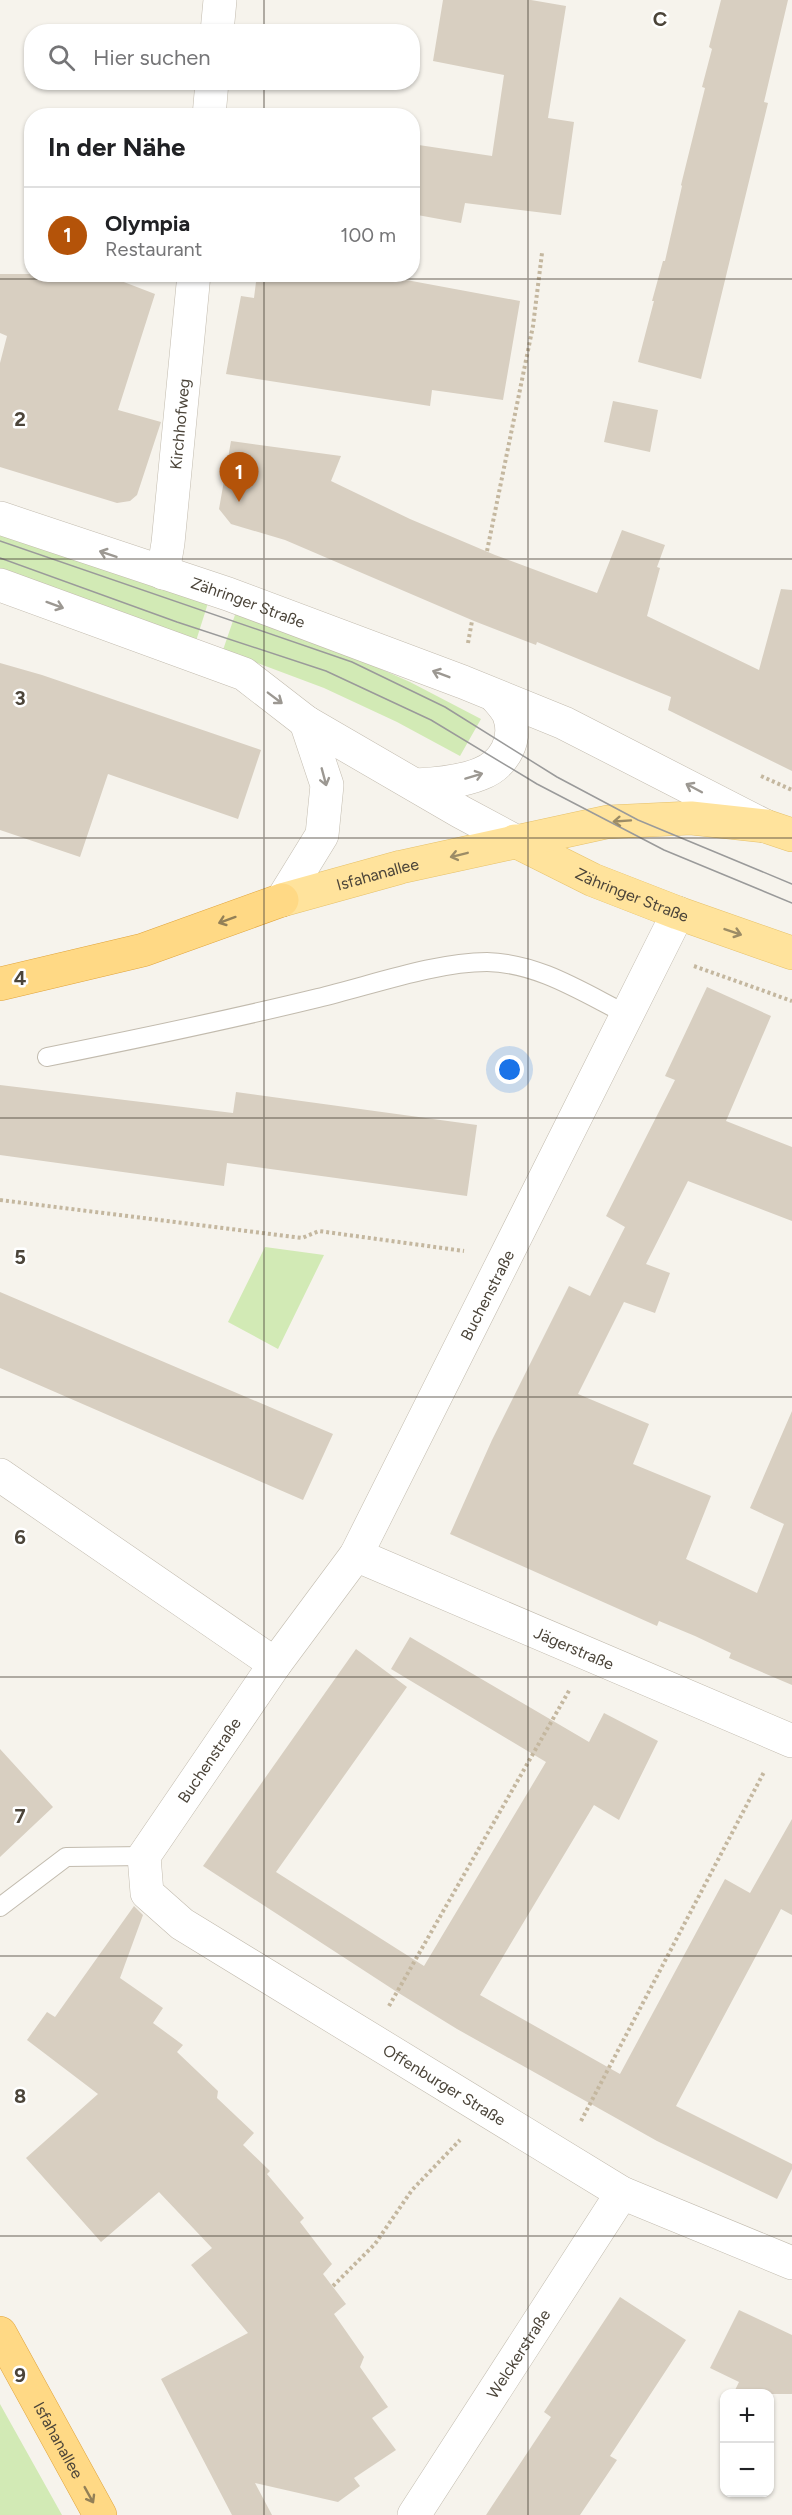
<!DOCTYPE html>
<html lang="de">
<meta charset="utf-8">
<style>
:root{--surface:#fff;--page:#f2f2f2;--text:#202124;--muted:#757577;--line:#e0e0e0;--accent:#b45309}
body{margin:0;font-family:Figtree,sans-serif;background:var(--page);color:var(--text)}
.controls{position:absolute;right:18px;bottom:18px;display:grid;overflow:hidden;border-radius:12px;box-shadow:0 2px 4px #0004}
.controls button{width:54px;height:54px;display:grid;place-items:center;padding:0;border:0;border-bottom:2px solid var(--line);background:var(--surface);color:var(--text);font:30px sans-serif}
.you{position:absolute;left:510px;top:1070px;width:21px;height:21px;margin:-15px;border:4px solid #fff;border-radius:50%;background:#1a73e8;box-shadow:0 0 0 9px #1a73e833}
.badge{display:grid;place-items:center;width:39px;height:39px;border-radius:50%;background:var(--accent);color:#fff;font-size:20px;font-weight:700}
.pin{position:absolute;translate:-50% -50px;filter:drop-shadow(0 2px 3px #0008)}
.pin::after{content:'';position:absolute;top:32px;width:21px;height:18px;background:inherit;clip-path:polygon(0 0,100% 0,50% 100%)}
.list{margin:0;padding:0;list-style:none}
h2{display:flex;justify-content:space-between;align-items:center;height:78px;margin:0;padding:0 24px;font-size:26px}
h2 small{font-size:20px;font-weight:400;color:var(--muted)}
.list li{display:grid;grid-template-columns:39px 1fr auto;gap:18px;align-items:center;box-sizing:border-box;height:96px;padding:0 24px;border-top:2px solid var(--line)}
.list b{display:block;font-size:22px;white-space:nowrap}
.list p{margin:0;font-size:20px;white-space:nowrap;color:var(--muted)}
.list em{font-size:20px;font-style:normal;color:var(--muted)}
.icon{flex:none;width:33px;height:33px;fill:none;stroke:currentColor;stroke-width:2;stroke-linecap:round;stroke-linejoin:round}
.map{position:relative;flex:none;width:792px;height:2515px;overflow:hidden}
.search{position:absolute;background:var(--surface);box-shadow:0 2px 4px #0004;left:24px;top:24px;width:396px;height:66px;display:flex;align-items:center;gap:15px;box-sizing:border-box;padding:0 21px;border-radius:24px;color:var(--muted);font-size:22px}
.panel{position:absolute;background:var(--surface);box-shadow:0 2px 4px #0004;left:24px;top:108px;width:396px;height:174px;border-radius:24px}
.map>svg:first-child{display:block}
.green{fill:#d2eab5}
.building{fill:#d8cfc1}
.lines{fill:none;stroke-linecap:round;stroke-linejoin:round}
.service-casing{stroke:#c2bbae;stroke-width:20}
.minor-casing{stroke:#c2bbae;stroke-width:34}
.tertiary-casing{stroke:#c2bbae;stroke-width:34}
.primary-casing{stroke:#e6c16a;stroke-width:34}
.trunk-casing{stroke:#e0a43c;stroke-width:34}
.path{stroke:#c4b79f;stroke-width:4;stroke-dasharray:3 3;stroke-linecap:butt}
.service{stroke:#fff;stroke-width:18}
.minor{stroke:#fff;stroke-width:33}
.tertiary{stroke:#fff;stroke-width:33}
.primary{stroke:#ffe39c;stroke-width:33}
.trunk{stroke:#ffd985;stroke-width:33}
.tram{stroke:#9a9a9a;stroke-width:1.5}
.oneway{stroke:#9c9892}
.oneway2{stroke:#9c8c66}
.oneway3{stroke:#938057}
.grid{fill:none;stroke:#4b4439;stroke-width:1.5;stroke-opacity:0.55}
.labels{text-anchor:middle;stroke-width:5;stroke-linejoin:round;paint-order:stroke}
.street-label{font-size:16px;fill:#4b4439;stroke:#fff}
.grid-label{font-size:20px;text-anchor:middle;font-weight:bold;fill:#4b4439;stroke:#fff;stroke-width:5;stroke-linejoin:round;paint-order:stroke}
</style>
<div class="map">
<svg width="792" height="2515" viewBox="0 0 792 2515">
<rect width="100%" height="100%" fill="#f6f3ec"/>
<path class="green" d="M0,532L208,603L196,641L0,573Z
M236,612L338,650L410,682L481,719L460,756L397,722L324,688L223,650Z
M265,1247L324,1255L278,1349L228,1322Z
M0,2404L62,2515H0Z"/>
<path class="building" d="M443,0H531L566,6L548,118L574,122L561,215L465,203L461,223L412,214V144L492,156L504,75L433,61Z
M721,0H788L764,102L768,103L701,379L638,362L654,301H652L663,261H665L682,186L681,185L705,88L702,87L712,49L709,47Z
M0,274H103L155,294L118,410L161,422L137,495L130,501L117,503L0,467V363L7,336L0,333Z
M257,274H374L520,301L503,400L432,390L430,406L226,374L241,296L254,298Z
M613,401L658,410L650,452L604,442Z
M231,441L341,456L331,481L410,519L495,555L597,593L622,530L665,545L657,567L660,568L647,616L759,670L781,589L792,590V771L668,710L671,697L537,642L536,645L474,621L285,540L231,524L219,509Z
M0,663L42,675L261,750L238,819L108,774L80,857L0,830Z
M707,987L771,1016L726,1121L792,1147V1221L688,1181L646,1264L670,1273L655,1313L624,1302L578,1394L649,1424L633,1464L711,1496L686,1559L757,1593L784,1524L750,1508L792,1411V1685L729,1658L731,1653L695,1636L659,1621L657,1626L450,1534L492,1440L569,1286L590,1296L625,1227L606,1216L675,1080L665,1076Z
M0,1085L233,1113L236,1092L477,1125L467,1196L227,1163L224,1186L0,1155Z
M0,1292L333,1434L303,1500L0,1368Z
M410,1637L589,1742L604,1713L658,1741L619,1820L594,1805L480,1995L620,2074L725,1879L750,1893L792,1819V1915L781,1909L676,2106L792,2164V2169L777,2199L657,2141L457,2029L397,1992L203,1866L356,1649L407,1687L276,1872L424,1966L546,1762L391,1669Z
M0,1749L53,1807L0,1857Z
M134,1906L143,1915L120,1978L163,2008L153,2023L183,2045L177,2052L218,2091L217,2098L254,2133L243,2145L270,2171L267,2174L304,2218L300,2222L332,2264L323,2274L346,2304L334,2314L364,2357L360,2367L388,2407L372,2418L396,2450L354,2478L360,2486L338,2502L255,2483L272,2515H232L161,2379L248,2333L191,2265L212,2248L159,2192L101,2242L26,2158L98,2094L27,2040L47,2012L55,2017Z
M620,2297L686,2340L610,2456L617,2460L580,2515H486L551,2417L544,2412Z
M739,2310L792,2335V2394H733L739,2382L710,2368Z"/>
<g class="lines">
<g class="service-casing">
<path id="service" d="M47,1057C137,1039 228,1020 318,998C369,986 435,962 487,962C538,963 582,992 626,1014
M0,1907L66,1857L144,1856"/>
</g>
<g class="minor-casing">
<g id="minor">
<path d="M217,32L220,0"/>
<path d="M209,116L212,82"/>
<path id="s1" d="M163,573L168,543L194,274"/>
<path id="s2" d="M678,913L356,1555L275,1664L144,1856L147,1893L182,1924L622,2193L792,2263"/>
<path d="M0,1475L275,1664"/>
<path id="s3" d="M356,1555L792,1741"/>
<path id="s4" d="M414,2515L622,2193"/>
</g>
</g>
<g class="tertiary-casing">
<g id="tertiary">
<path id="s5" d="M0,518L228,594L463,682L564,723L765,826"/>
<path d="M0,585L244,674L306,722L461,812L515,841"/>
<path d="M416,785C437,784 460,782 480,774C504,765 518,740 509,715C506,708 500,702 495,696"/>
<path d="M282,900L322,835L327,785L306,722"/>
</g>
</g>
<g class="primary-casing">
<g id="primary">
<path id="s6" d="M515,841L593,880L678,913L792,953"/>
<path id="s7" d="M282,900L401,867L607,822L691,818L765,826L792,835"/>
</g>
</g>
<g class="trunk-casing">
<g id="trunk">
<path d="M0,984L143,950L282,900"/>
<path id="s8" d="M0,2333L100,2515"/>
</g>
</g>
<path class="path" d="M487,551L533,326L542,253
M468,643L472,621
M761,776L792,790
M694,966L792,1001
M0,1200L302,1238L319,1231L464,1251
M389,2006L570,1689
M581,2121L764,1772
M333,2286L375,2244L412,2190L460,2140"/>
<use href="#service" class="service"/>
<use href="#minor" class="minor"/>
<use href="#tertiary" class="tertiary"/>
<use href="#primary" class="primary"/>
<use href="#trunk" class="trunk"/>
<path class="tram" d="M0,541L352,662L445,707L557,777L638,820L792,884
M0,558L177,622L326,671L431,720L537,784L664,850L792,903"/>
</g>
<defs><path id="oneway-shaft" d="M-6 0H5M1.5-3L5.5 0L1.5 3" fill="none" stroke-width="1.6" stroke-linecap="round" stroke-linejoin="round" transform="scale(1.5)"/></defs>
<g class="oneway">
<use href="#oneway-shaft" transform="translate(108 554) rotate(-161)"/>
<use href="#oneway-shaft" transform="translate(55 605) rotate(20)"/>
<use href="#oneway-shaft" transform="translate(441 674) rotate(-159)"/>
<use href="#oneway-shaft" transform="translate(275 698) rotate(37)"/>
<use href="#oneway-shaft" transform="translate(474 776) rotate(-17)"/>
<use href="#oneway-shaft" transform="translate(324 777) rotate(75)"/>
<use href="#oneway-shaft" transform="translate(694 788) rotate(-152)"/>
</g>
<g class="oneway2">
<use href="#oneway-shaft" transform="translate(622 821) rotate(176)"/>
<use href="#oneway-shaft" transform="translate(459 855) rotate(166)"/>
<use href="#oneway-shaft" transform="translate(733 932) rotate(19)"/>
</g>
<g class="oneway3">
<use href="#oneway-shaft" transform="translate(227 920) rotate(160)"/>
<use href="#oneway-shaft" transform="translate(89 2495) rotate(61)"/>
</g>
<path class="grid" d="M264,0V32M528,0V2515M264,82V116M264,274V2515M0,279H792M0,559H792M0,838H792M0,1118H792M0,1397H792M0,1677H792M0,1956H792M0,2236H792"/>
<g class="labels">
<g class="street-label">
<text dy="6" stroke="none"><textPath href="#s1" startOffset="150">Kirchhofweg</textPath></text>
<text dy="6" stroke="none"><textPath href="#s5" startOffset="262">Zähringer Straße</textPath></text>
<text dy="6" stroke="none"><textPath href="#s7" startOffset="99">Isfahanallee</textPath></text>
<text dy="6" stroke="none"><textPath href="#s6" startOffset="129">Zähringer Straße</textPath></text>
<text transform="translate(487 1295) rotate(-63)" y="6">Buchenstraße</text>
<text dy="6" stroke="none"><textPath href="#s3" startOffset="237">Jägerstraße</textPath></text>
<text transform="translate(209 1760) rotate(-56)" y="6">Buchenstraße</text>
<text dy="6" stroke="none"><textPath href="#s2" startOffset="1478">Offenburger Straße</textPath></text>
<text dy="6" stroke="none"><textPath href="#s4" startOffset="192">Welckerstraße</textPath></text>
<text dy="6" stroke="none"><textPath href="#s8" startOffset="122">Isfahanallee</textPath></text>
</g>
</g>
<g class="grid-label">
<text x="660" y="26">C</text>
<text x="20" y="426">2</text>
<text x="20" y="705">3</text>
<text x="20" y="985">4</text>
<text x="20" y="1264">5</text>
<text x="20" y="1544">6</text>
<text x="20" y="1823">7</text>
<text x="20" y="2103">8</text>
<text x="20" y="2382">9</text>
</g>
</svg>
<div class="controls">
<button>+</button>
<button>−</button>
</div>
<div class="you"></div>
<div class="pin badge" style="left:239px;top:502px">1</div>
<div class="search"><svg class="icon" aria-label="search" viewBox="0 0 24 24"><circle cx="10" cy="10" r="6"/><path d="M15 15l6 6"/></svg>Hier suchen</div>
<section class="panel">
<h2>In der Nähe<small></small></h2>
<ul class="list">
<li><span class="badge">1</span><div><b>Olympia</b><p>Restaurant</p></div><em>100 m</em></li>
</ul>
</section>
</div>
